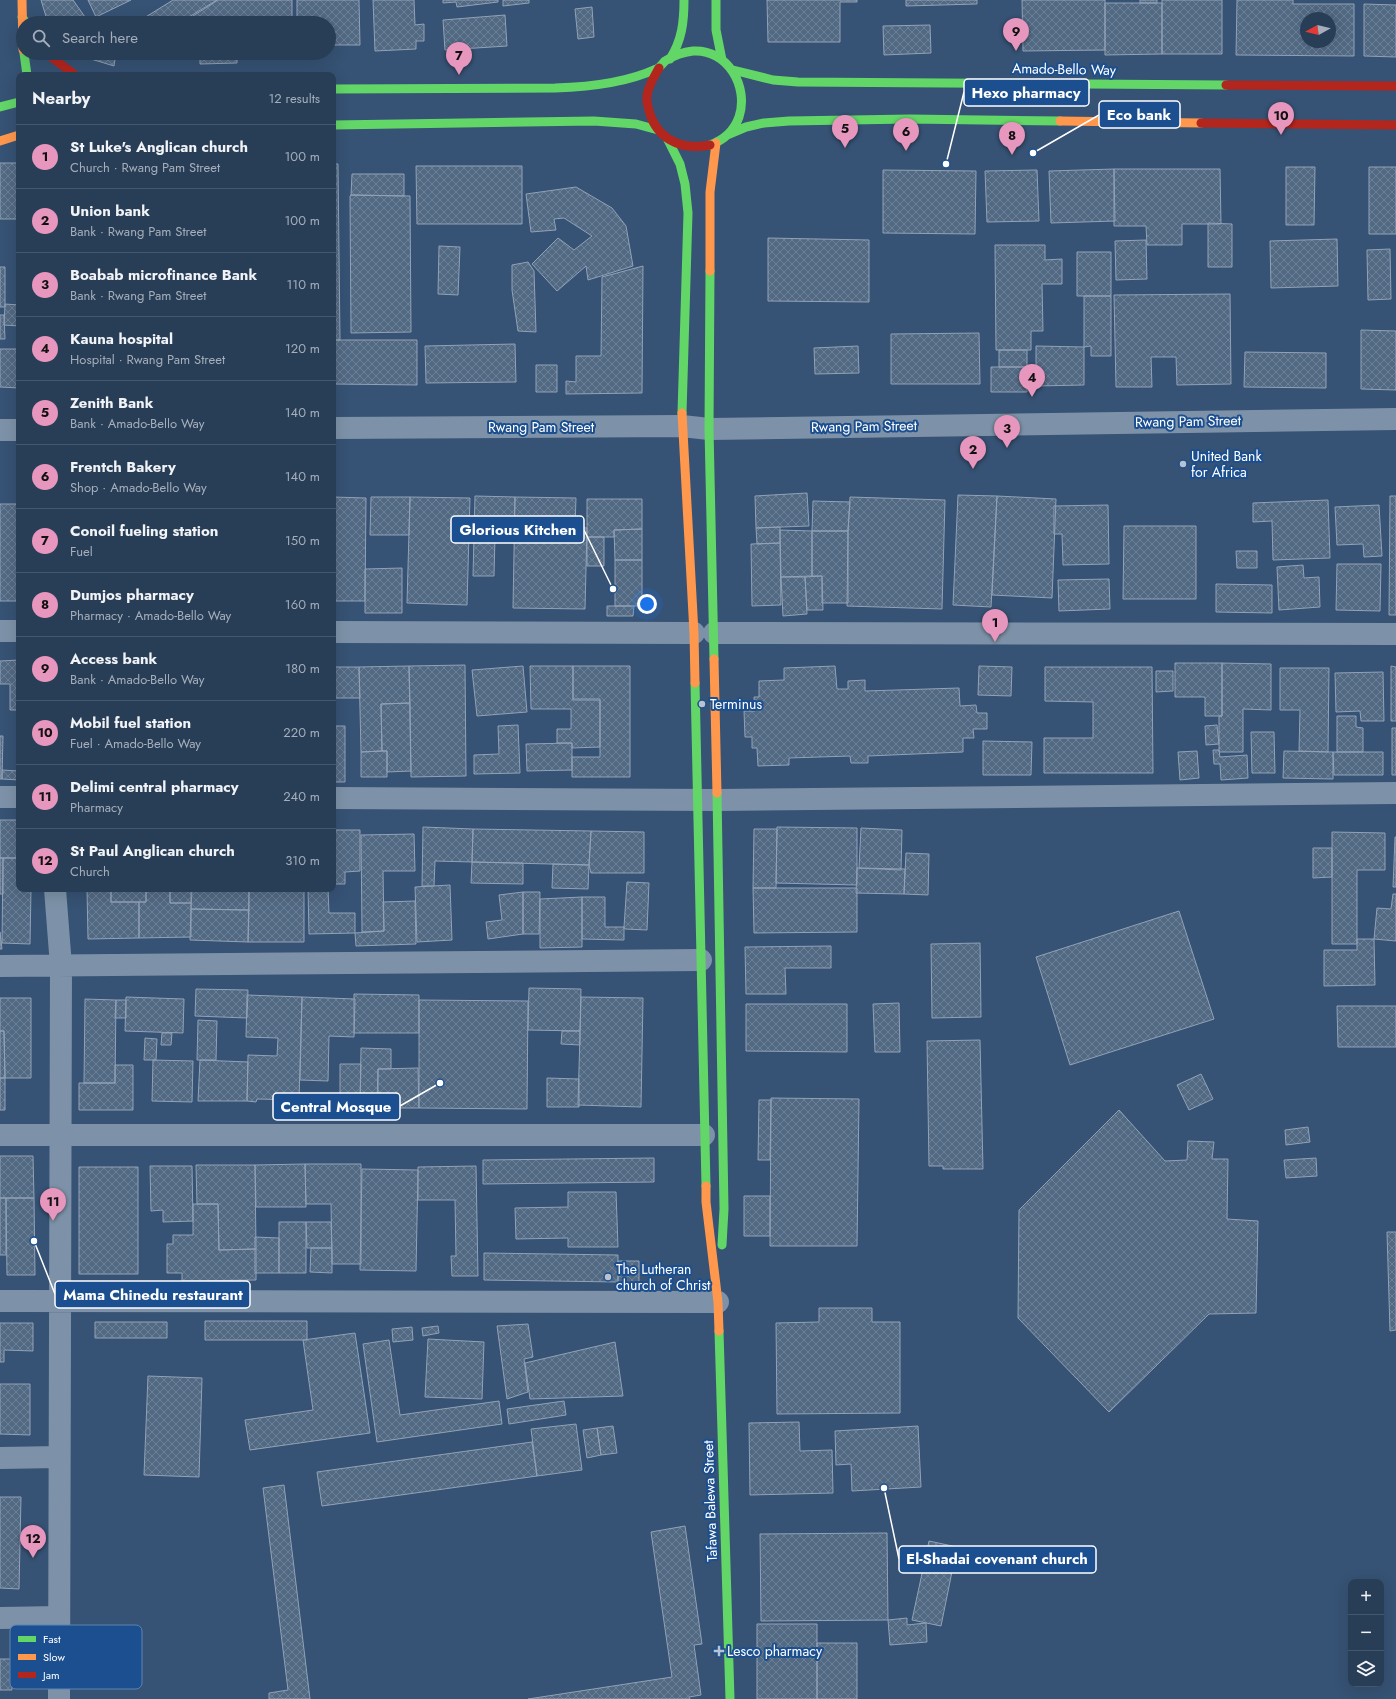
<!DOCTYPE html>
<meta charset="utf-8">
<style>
:root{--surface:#283e57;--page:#344961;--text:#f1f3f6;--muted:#a5aeba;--line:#44576d;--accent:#e797bd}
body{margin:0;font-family:Jost,sans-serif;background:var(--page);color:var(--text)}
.controls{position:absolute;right:12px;bottom:12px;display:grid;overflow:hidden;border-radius:8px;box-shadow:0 4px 16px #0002}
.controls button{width:36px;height:36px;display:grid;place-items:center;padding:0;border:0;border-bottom:1px solid var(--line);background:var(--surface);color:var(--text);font:20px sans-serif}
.compass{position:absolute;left:1300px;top:12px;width:36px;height:36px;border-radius:50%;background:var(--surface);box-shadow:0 4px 16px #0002;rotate:262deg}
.you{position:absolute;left:647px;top:604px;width:14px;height:14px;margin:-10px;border:3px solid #fff;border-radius:50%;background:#1a73e8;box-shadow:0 0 0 6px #1a73e833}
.badge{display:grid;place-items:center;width:26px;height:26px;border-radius:50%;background:var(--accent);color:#111;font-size:13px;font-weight:700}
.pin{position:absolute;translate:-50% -33px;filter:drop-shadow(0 1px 2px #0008)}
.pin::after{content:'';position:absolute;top:21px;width:14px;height:12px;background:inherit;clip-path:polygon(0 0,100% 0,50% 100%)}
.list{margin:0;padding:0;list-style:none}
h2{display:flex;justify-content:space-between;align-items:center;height:52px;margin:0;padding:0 16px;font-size:17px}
h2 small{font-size:13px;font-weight:400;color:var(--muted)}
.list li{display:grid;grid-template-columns:26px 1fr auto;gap:12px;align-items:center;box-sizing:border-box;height:64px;padding:0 16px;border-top:1px solid var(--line)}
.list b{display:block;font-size:15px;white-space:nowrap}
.list p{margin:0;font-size:13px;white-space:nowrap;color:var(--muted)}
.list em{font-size:13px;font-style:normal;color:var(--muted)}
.icon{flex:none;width:22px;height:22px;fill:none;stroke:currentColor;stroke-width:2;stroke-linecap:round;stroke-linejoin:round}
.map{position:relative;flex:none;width:1396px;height:1699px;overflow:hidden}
.search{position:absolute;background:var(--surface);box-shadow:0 4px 16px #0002;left:16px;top:16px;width:320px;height:44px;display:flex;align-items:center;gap:10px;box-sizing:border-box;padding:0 14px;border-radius:22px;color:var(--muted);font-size:15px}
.panel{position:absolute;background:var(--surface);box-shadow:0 4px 16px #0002;left:16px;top:72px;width:320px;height:820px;border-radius:8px}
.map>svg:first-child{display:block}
.building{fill:url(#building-cross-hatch);stroke:#92a2b6;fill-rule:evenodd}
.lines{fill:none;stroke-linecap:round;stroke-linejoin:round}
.street{stroke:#7d92a8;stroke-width:22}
.fast{stroke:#63d668;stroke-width:9}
.slow{stroke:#ff974d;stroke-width:9}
.jam{stroke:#b3261e;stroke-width:9}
.poi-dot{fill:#b9c2ce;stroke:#1b4f8f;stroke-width:1.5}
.labels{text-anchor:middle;stroke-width:4;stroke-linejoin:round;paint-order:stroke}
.street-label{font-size:14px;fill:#fff;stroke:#1b4f8f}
.poi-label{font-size:14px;fill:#fff;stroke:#1b4f8f;text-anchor:start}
.key{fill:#1b4f8f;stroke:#5f84b1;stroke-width:1}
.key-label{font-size:11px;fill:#fff}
.leader{fill:none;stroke:#fff;stroke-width:1.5}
.callout-dot{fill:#fff;stroke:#1b4f8f;stroke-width:1.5}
.callout{fill:#1b4f8f;stroke:#fff;stroke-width:1.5}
.callout-label{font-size:15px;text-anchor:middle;font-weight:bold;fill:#fff}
</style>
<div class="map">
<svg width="1396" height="1699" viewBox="0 0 1396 1699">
<defs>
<pattern id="building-cross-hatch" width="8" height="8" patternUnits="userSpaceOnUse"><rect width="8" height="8" fill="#526984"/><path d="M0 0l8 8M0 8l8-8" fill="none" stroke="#6c8096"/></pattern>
</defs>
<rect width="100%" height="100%" fill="#365274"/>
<path class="building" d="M41,0H73L85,17L95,23H48Z
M88,0H131L96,17Z
M173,0H217L179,23H136Z
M218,0H292V23H182Z
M297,0H359L360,45H329V23H297Z
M373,0H414L415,25L424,24V41H416V49L375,51Z
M443,0H498V2L457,7L456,2L443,3Z
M503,0H529V3L503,6Z
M767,0H857V2H840V42H768Z
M906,0H977V4L906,6Z
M1022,0H1105V50L1023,51Z
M1140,0H1157V3H1140Z
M1162,0H1222V54H1162Z
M1237,0H1293V4H1354V56L1236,55ZM1306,18H1330V42H1306Z
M1105,3H1162V54L1105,55Z
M1364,4L1396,5V57L1364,56Z
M592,7L594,37L578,39L575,9Z
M505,15L507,46L445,50L443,20Z
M930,25L931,53L884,55L883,26Z
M80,53H116L114,66L91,59Z
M134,53H237V63L200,64V56L125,59Z
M0,163H19V219H0Z
M333,164H338L340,340H333Z
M416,166H522V224H417Z
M1286,167H1315L1314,225H1286Z
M1369,167H1396V234H1369Z
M1114,169H1220L1221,224H1182V245H1147L1146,226H1114Z
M1114,169L1115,221L1051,223L1049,171Z
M883,170L976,171L975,234L883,233Z
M1037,170L1039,221L987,222L985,171Z
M352,174H404V196L351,195Z
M576,187L612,208L626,226L633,266L588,280L586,266L557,291L532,264L558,238L574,250L592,236L564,218L554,219L556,230L531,232L526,194Z
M351,195L410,196L411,332L351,333L350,196Z
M1208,223L1232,224V267H1208Z
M768,238L869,240V302L768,301Z
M1337,239L1338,286L1271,288L1270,241Z
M1146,240L1147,279L1116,280L1115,241Z
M995,245H1045V260L1062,259V284H1042L1043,331H1031V350H996Z
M439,246L460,247L458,295L438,294Z
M1390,249L1391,299L1368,300L1367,250Z
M1077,252H1111V296H1077Z
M528,262L534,271L536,332L518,331L512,290V265Z
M643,266L642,393L566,394V381L576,382V356H601L602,277Z
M0,267H5V307H0Z
M1230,294L1231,384L1177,385L1176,357H1151L1152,387H1116L1114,295Z
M1084,296H1111V356H1091V346L1084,347Z
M5,304L19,305V326L4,325Z
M0,315H4L5,339H0Z
M1361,330L1396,331V390L1361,389Z
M979,333L980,384H891V334Z
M333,340H417V385L333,384Z
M515,344L516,382L426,383L425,346Z
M858,346L859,373L815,374L814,348Z
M1036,346L1084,347V385L1036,386Z
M0,349H19V388L0,387Z
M999,350H1027V367H999Z
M1245,352L1326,353V388L1244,387Z
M536,365H557V392H536Z
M991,367H1027V392H991Z
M807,493L809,526L756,528L755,496Z
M958,495L997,496L991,607L953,605Z
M475,496L515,497L514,536H495L494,576H473Z
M997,496L1056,499L1052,598L992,595Z
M1390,496H1396V615H1389Z
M333,497L366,498L365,601H333Z
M371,497H410L409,535H370Z
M410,497L470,498L467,605L407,603Z
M515,497L576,498L575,527L587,528L585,609L513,608Z
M850,497L945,500L942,609L847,606L848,531Z
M587,499H642V529L614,530V537H587Z
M1328,500L1330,558L1273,560L1272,521L1253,522V503Z
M813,501L850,502L848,531H812Z
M0,504H19V601H0Z
M1108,505L1109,564L1063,565L1062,534H1054V506Z
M1379,505L1382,556L1364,557L1363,544L1337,545L1335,507Z
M1124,526H1196V599H1123Z
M780,527V543L757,544L756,528Z
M642,529V560H615L614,530Z
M780,530L812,531V576L781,577Z
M812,531H848V603H822V576H812Z
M587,537H604V566H587Z
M780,543L781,605L752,606L751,544Z
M1236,551H1257V568H1237Z
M615,560H642V606H615Z
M1337,564H1381L1380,611L1336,610Z
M1303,565L1304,578L1319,577L1320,607L1279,610L1277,567Z
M402,568V613H365V569Z
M822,576L823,610H807L805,577Z
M781,577H805L807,614L783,616Z
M1109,579L1110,609L1059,611L1058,580Z
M1216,584L1272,585V613L1216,612Z
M607,606H634L633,616H607Z
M19,660V710H10V684H0V661Z
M1175,663H1222V716H1205V697H1175Z
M1222,663L1271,664V710L1243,709V752H1219V716H1222Z
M465,665L466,776L411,777L409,666Z
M409,666L410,703L381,704L382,751L361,752L359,667Z
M523,666L527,712L477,716L472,670Z
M530,666H573V699H600V747L572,748V743H557V729H571V709H531Z
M573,666H630V777H572V757H600V700H573Z
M835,666L837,689H848V681L865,680V691L959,688L960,706L976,705L977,713H987V729H973L974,738H963V752L868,756V763H851L850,756L789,758V765L758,766L757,748H752V737H745L744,711H755L754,697H759V681L784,680V668Z
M979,666L1012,667L1011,696L978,695Z
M1391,666L1396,667V721H1391Z
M333,667H359L360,698H333Z
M1045,667H1152L1153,773H1044V738H1093V702L1045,701Z
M1280,668H1329L1328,752L1299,751L1300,710H1280Z
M1156,671H1173V691L1156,692Z
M1383,672L1384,721H1361L1360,711L1336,712L1335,673Z
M410,703L411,771L387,772V751H382L381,704Z
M1337,716H1356V727L1363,728V752H1337Z
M518,725L520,773L474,774V755L499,754L498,726Z
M1217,725L1219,744L1206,745L1205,726Z
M333,726H345V782H333Z
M1392,728H1396V775H1392Z
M1251,732H1274L1275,773H1252Z
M0,736H3L2,779H0Z
M983,741L1032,742L1031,775H983Z
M572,743V770L527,771L526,744Z
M1213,750H1219L1220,757L1247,755L1248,778L1221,780L1220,764H1214Z
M382,751H387V777H361V752Z
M1197,751L1199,778L1180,780L1178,752Z
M1284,751L1333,752V779L1283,778Z
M1333,752H1383V775H1334Z
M2,770L19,771V780L2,779Z
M0,820H19V858H0Z
M423,827L473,829L472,862L435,861L434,886H422Z
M777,827L857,828V885L776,883Z
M861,828L902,830L901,870L859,868Z
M473,829L591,831L589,865L472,862Z
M754,829H777L776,888H753Z
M333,830H360V871L345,872V884H333Z
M591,831L644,832V873H591L589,865Z
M1332,832L1385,833V870H1357V944H1332Z
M414,834L415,871H383L384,931L362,932L361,835Z
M1395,837H1396V887H1393Z
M1313,848H1332V877L1313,878Z
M906,853L929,854L928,895L904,894Z
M0,858H3V894H0Z
M3,858H19V889H31L30,944L2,943Z
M472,862L523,863V884L471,883Z
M553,864L589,865L588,889L552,888Z
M857,868L905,869L904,894L856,893Z
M627,882L649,883L647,930L625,929L624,927Z
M450,885L452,940L417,942L415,887Z
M753,888H857V932L754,933Z
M87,889H111V902H139V938L88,939Z
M111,889H146V902H111Z
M146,889H170V903H191V937L139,938V902H146Z
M170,889H191V903H170Z
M192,889H249V910L191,909Z
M249,889H304V942H248Z
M308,889H328L329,913H355V933L309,934Z
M523,892H540L539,934H523Z
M523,892V934L488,939L486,922L502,920L499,895Z
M1393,894H1396V941L1374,939L1377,908L1391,909Z
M582,897H605V927H624V940L582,939Z
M582,897V947L540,948V899Z
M415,901L416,944L356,946L355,933L384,931L383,902Z
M191,909L249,910L248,942L190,940Z
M1179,911L1214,1019L1070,1065L1036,957Z
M0,932L2,949H0Z
M1357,939H1374L1375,985L1324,986V950H1357Z
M980,943L981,1017L932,1018L931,944Z
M831,946V968H785L786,994H746L745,947Z
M529,988L581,989L580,1031L528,1030Z
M196,989L248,990L247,1018L195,1016Z
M354,994L419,995V1033H354Z
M247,995L302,997L299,1100L257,1099L256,1102L247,1101L248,1055L277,1056L278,1038L246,1037Z
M126,997L184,999L183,1033L125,1031Z
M302,997L355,999L354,1037L329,1036L328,1081L300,1080Z
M581,997L643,998L641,1107L578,1105Z
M0,998H31V1078H5L4,1031H0Z
M85,999L116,1000L115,1083H84Z
M116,1000H126V1018H115Z
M419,1000L528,1001L527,1109L419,1108Z
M899,1003L900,1052H875L873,1004Z
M746,1004H847V1052L746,1051Z
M1337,1006H1396V1047H1338Z
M198,1020L217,1021L216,1060H197Z
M0,1031H4L5,1078H0Z
M562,1031H580V1045L561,1044Z
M162,1033H172L171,1045H161Z
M145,1038L157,1039L156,1060H144Z
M980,1040L983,1169H943V1166H929L927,1041Z
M361,1048L391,1049V1069H378L377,1103H360Z
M153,1060L193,1061L192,1102L152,1101Z
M200,1060L248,1062L247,1101H198Z
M340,1064H361L360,1103L340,1102Z
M115,1065H133V1110H79V1083H115Z
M418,1068L419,1108H378V1069Z
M1201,1074L1213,1099L1189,1110L1177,1085Z
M0,1078H5V1110H0Z
M547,1078L579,1079V1107H547Z
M771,1098L859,1099L857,1246H770Z
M759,1100H771L770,1160H758Z
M1119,1110L1165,1161L1187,1160L1188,1141L1214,1142L1212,1159H1228L1227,1219L1258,1221L1256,1313L1209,1314L1109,1412L1018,1318L1019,1210Z
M1308,1127L1310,1142L1286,1145L1285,1130Z
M0,1156H33L34,1198H0Z
M654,1158V1182L483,1184V1160Z
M1316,1158L1317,1176L1286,1178L1284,1160Z
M305,1164L306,1207H256L255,1165Z
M305,1164H361V1264H332L331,1204H306Z
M196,1165H255L256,1249L219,1250L218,1204H197Z
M150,1166H192L193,1221L163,1222V1210L151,1211Z
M476,1166L478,1276H452L451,1256H456L455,1200H418V1167Z
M79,1167H138V1274H79Z
M362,1169L418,1170L416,1271L360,1270Z
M568,1192H616L618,1247H568V1238L516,1239L515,1208L568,1207Z
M744,1196H770V1236H744Z
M0,1198H6V1255H0Z
M6,1198H34L35,1275H7Z
M193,1204H218L219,1250L256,1249V1280L182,1281V1273H167V1244H173V1235H193Z
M279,1222H306V1273H279Z
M306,1222H331L332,1248H307Z
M1387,1232H1396V1330L1390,1331Z
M255,1237L279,1238V1273H255Z
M311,1248H332V1273L310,1272Z
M484,1253L618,1255V1282L484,1280Z
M618,1261H639V1283L618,1282Z
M819,1308H872V1322H900V1413L777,1414L776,1323L819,1322Z
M205,1321H307V1340H205Z
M95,1322H167V1338H95Z
M0,1323H33V1351L4,1350V1362H0Z
M528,1324L533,1357L524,1359L528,1392L507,1399L497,1326Z
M438,1326L439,1333L423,1336L422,1328Z
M412,1327L413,1340L393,1342L392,1329Z
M355,1333L370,1433L250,1450L245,1420L313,1410L303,1340Z
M428,1339L484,1342L482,1399L425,1397Z
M389,1340L400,1415L499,1401L502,1424L377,1442L363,1344Z
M615,1342L623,1396L530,1399L525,1363Z
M148,1376L202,1378L199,1477L144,1475Z
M0,1384H30V1435L0,1434Z
M564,1401L566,1415L509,1424L507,1409Z
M799,1422L800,1451L832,1450L833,1493L750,1495L749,1423Z
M576,1424L582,1470L537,1476L531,1429Z
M613,1426L617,1453L601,1455L597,1428Z
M918,1426L921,1487L852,1491L851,1464L836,1465L835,1431Z
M597,1428L601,1455L587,1458L583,1430Z
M532,1442L537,1476L322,1506L317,1472Z
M284,1485L310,1699H269V1693L288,1690L263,1488Z
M0,1497H21L19,1589L0,1588Z
M685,1526L702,1644L694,1645L701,1695L689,1697L690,1699H528L672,1677L651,1532Z
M887,1533L888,1620L761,1621L760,1534Z
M929,1541L957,1547L941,1626L912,1620Z
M907,1618V1625L926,1623L927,1642L890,1645L888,1620Z
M757,1624H817V1699H757Z
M817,1643H857V1699H817Z
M0,1659H11L12,1690H0Z"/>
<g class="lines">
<path class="street" d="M333,428L682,426L709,429L1396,419
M0,430H19
M0,631H19
M333,632L694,633
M714,633L1396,634
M0,797H19
M333,798L717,800L1396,793
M55,889L61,966L59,1699
M0,966L701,960
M0,1135H704
M0,1301L718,1302
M0,1458L59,1457
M0,1618L59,1617"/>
<path class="fast" d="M716,0V30L722,60
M22,17L26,23
M24,53L27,75
M670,59C682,40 684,22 684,0
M733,70L773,80L798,82L1226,85
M333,89L555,88C588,87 626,83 656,69C660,68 662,64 665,61C673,56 684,52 693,51C728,49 749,87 739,117C734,131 724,140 710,145
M0,107L19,102
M333,125L594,121L636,124L658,130
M727,135L746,127L764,123L789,121L910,119L1060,121
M668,140L680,164L685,184L688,213L682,413
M710,271L709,429L714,659
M695,683L706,1186
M717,793L724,1209L722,1245
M719,1331L730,1699"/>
<path class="slow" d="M22,0L23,50
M1060,121L1201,123
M0,141L19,135
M710,271V192L716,143
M682,413L694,633L695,683
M714,659L717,793
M706,1186V1202L718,1302L719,1331"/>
<path class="jam" d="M46,53L75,75
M659,68C654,77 648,86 647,96C646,103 649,111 651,117C661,142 685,150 710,145
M1226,85L1396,86
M1201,123L1396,125"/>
</g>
<g class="poi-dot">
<circle cx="1183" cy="464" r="4"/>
<circle cx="702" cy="704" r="4"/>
<circle cx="608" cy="1277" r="4"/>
<path d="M717 1645h4v4h4v4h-4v4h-4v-4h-4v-4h4z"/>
</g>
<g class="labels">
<g class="street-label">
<text transform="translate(1064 69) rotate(1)" y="5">Amado-Bello Way</text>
<text transform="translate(1188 421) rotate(-1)" y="5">Rwang Pam Street</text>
<text transform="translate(864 426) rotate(-1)" y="5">Rwang Pam Street</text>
<text x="541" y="432">Rwang Pam Street</text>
<text transform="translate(710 1501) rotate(-92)" y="5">Tafawa Balewa Street</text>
</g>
<g class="poi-label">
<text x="1191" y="461">United Bank<tspan x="1191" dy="16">for Africa</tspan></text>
<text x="710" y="709">Terminus</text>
<text x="616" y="1274">The Lutheran<tspan x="616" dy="16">church of Christ</tspan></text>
<text x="727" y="1656">Lesco pharmacy</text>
</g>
</g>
<rect x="10" y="1625" width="132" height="64" rx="6" class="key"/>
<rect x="18" y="1636" width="18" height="6" fill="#63d668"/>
<rect x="18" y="1654" width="18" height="6" fill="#ff974d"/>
<rect x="18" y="1672" width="18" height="6" fill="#b3261e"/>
<g class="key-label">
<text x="43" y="1643">Fast</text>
<text x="43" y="1661">Slow</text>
<text x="43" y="1679">Jam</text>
</g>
<path class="leader" d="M946 164L964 92M1033 153L1099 115M613 589L584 530M440 1083L400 1106M34 1241L55 1294M884 1488L899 1559"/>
<g class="callout-dot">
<circle cx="946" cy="164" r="4"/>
<circle cx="1033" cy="153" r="4"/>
<circle cx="613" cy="589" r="4"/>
<circle cx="440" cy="1083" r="4"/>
<circle cx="34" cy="1241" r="4"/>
<circle cx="884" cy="1488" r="4"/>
</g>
<g class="callout">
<rect x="964" y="79" width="125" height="27" rx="4"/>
<rect x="1099" y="101" width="81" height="27" rx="4"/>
<rect x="451" y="516" width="133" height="27" rx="4"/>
<rect x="273" y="1093" width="127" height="27" rx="4"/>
<rect x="55" y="1281" width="195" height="27" rx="4"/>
<rect x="899" y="1546" width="197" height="27" rx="4"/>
</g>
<g class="callout-label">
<text x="1026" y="98">Hexo pharmacy</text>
<text x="1139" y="120">Eco bank</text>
<text x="518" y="535">Glorious Kitchen</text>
<text x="336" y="1112">Central Mosque</text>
<text x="153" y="1300">Mama Chinedu restaurant</text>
<text x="997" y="1564">El-Shadai covenant church</text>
</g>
</svg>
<div class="controls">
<button>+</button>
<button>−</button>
<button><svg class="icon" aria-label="layers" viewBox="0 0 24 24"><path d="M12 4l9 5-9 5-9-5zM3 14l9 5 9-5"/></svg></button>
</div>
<svg class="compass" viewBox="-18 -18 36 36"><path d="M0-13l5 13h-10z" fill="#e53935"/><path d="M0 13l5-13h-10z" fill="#a5aeba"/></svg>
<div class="you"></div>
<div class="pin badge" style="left:995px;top:642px">1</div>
<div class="pin badge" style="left:973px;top:469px">2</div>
<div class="pin badge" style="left:1007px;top:448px">3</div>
<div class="pin badge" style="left:1032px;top:397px">4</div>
<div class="pin badge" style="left:845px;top:148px">5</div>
<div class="pin badge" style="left:906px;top:151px">6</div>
<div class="pin badge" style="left:459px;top:75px">7</div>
<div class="pin badge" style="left:1012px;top:155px">8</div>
<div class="pin badge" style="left:1016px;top:51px">9</div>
<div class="pin badge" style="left:1281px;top:135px">10</div>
<div class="pin badge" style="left:53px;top:1221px">11</div>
<div class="pin badge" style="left:33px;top:1558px">12</div>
<div class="search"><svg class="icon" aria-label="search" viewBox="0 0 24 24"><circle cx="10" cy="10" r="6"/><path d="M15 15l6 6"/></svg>Search here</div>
<section class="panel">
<h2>Nearby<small>12 results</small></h2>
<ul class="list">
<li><span class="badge">1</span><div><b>St Luke's Anglican church</b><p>Church · Rwang Pam Street</p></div><em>100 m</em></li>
<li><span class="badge">2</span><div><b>Union bank</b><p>Bank · Rwang Pam Street</p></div><em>100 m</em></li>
<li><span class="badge">3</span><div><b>Boabab microfinance Bank</b><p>Bank · Rwang Pam Street</p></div><em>110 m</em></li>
<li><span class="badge">4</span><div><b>Kauna hospital</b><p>Hospital · Rwang Pam Street</p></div><em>120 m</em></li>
<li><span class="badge">5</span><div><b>Zenith Bank</b><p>Bank · Amado-Bello Way</p></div><em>140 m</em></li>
<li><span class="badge">6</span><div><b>Frentch Bakery</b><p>Shop · Amado-Bello Way</p></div><em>140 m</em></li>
<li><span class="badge">7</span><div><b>Conoil fueling station</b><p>Fuel</p></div><em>150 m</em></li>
<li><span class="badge">8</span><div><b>Dumjos pharmacy</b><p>Pharmacy · Amado-Bello Way</p></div><em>160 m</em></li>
<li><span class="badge">9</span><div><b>Access bank</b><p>Bank · Amado-Bello Way</p></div><em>180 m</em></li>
<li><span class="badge">10</span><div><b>Mobil fuel station</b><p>Fuel · Amado-Bello Way</p></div><em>220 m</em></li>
<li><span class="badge">11</span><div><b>Delimi central pharmacy</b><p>Pharmacy</p></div><em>240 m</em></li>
<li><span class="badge">12</span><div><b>St Paul Anglican church</b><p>Church</p></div><em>310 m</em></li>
</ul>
</section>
</div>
